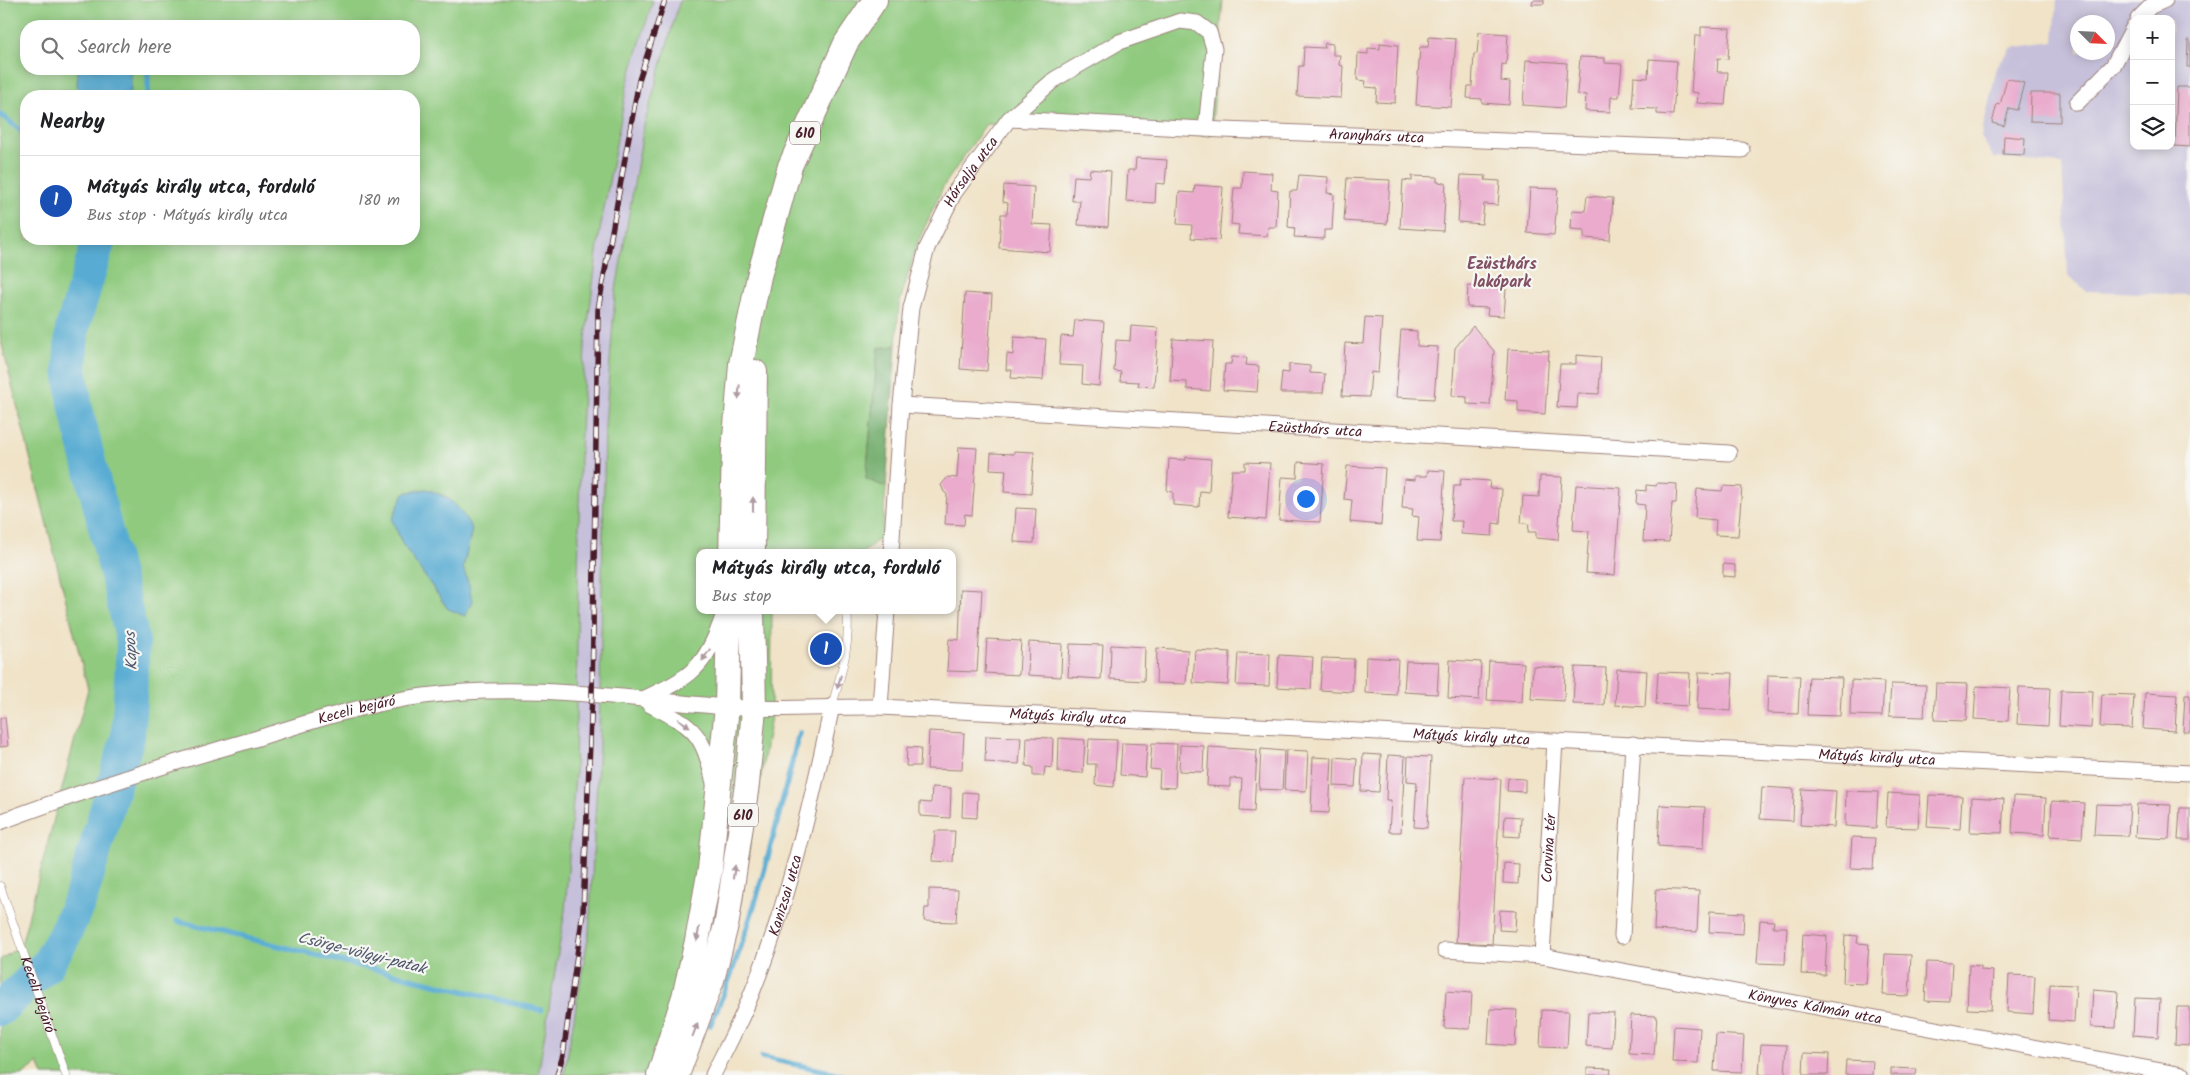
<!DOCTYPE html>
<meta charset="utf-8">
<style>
:root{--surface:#fff;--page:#f2f2f2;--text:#202124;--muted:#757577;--line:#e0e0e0;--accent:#1f6fb2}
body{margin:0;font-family:Kalam,sans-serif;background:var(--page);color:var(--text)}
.controls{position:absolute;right:15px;top:15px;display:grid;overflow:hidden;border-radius:10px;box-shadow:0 2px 12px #0003}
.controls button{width:45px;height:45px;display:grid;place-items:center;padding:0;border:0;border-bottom:1px solid var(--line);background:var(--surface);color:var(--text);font:25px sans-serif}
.compass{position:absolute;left:2070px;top:15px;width:45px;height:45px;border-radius:50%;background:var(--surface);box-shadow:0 2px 12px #0003;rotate:114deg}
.you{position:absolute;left:1305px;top:498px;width:18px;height:18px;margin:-12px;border:4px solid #fff;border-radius:50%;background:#1a73e8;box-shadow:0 0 0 8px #1a73e833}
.badge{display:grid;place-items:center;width:32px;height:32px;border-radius:50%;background:var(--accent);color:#fff;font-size:16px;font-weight:700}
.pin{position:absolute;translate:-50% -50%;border:2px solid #fff;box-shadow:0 1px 5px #0006}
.popup{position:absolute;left:696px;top:549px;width:260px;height:65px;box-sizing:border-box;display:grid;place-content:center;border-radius:10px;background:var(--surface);filter:drop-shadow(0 1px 4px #0005);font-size:16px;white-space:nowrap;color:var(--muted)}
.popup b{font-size:19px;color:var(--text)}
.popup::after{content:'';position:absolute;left:50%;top:100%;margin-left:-10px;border:10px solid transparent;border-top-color:var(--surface)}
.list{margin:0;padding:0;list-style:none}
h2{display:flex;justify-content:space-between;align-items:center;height:65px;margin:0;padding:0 20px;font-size:21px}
h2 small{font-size:16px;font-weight:400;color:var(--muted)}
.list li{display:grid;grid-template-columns:32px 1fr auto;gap:15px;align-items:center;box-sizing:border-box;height:90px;padding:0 20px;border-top:1px solid var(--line)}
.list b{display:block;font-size:19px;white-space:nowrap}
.list p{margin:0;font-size:16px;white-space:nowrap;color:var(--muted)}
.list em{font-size:16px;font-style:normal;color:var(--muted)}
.icon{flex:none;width:28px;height:28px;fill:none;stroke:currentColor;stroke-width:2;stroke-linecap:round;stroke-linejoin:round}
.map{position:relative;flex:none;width:2190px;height:1075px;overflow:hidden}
.search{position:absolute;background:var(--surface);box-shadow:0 2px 12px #0003;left:20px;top:20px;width:400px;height:55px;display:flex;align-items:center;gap:12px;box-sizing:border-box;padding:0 18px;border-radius:20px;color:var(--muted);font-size:19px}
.panel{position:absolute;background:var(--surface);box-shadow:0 2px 12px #0003;left:20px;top:90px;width:400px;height:155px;border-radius:20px}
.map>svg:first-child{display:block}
.industrial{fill:#c6c0da;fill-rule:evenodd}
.green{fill:#90ca7f;stroke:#6d7455;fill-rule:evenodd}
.forest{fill:#74ae6e;stroke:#5f664c}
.water{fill:#58acd3;stroke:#51667f}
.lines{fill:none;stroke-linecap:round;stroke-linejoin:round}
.stream{stroke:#58acd3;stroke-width:5.5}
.river{stroke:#58acd3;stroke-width:34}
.building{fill:#eaabcd}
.service-casing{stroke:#9d817a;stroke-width:9}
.minor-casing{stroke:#9d817a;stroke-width:17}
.primary-casing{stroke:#9d817a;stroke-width:26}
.service{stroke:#fff;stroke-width:8}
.minor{stroke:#fff;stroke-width:15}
.primary{stroke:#fff;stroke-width:24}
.rail-casing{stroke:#4a1f2b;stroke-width:5.5}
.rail{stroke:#f6f6f2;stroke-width:4;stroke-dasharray:11;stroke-linecap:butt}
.oneway{fill:#ae9aa0}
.labels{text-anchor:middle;stroke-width:4.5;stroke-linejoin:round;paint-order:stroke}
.shield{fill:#f6f6f2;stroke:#7e6067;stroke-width:1}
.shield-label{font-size:14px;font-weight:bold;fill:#4a1f2b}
.street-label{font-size:15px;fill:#4a1f2b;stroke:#f6f6f2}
.neighbourhood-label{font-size:16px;font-weight:bold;fill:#825064;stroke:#f6f6f2}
.water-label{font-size:16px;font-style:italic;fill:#50576e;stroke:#f6f6f2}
</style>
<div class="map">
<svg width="2190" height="1075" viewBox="0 0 2190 1075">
<rect width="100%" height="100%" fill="#f6f6f2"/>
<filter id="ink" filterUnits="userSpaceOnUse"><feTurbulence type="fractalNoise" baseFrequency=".02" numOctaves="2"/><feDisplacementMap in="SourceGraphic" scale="10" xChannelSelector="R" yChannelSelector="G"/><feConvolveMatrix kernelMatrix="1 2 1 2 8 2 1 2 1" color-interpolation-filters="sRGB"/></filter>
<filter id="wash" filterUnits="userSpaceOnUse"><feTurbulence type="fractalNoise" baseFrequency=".0096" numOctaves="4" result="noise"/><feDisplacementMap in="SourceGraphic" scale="20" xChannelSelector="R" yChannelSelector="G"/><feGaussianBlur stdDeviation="1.12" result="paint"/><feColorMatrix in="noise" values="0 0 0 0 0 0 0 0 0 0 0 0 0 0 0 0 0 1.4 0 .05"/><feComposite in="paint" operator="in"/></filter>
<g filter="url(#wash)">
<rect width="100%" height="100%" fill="#f0e3c8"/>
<path class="industrial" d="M653,0H680L644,125L615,296L605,426L599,744L589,933L564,1075H538L565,910L575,774L580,454L585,346L600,230L627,85Z
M2057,0H2190V295L2086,291L2068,275L2062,164L1994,158L1981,137L1997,67L2011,48L2054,42ZM2134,19H2171V146H2134ZM2078,22H2108V52H2078Z"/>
<path class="green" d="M0,0H653L627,85L600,230L585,346L580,454L575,774L565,910L538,1075H43L38,1063L22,1075H0V960L21,945L88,689L0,337ZM26,26H414V69H26ZM26,96H414V239H26ZM426,489L447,497L472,529L463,568L448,609L403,545L392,520L404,493Z
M680,0H1223L1211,135L986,124L943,187L917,244L899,305L896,346L878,348L866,479L886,487L882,536L863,553H700V610H772L771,716L736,928L684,1075H564L589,933L599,744L605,426L615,296L644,125Z"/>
<path class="forest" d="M896,346L886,487L866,479L878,348Z"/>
<path class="water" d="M78,69H131V88L129,96H80L77,86Z
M426,489C452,498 458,505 472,529L463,568L469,585L472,601L465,616L448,609L403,545L392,520L404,493Z"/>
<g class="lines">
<path class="stream" d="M148,69V96
M0,114L26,135
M81,897L91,900
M177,921L541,1010
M710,1025C752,932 775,832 799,733
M762,1057L843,1075"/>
<path class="river" d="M0,1009L47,965L63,938L81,897L128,736L133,641L76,409L70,369L72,329L99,239"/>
</g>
<g id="blocks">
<path class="building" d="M1533,0H1544V4H1532Z
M1701,27L1730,28L1728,59L1718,58L1717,72H1728L1725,105L1697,103L1698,93L1691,92L1695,36H1701Z
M1479,32L1508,34L1506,65L1502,64L1501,81L1510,82L1509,105L1482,103V99L1467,98L1468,86H1472L1474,54H1477Z
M1429,37L1456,39L1451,107L1416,105L1420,47H1428Z
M2188,40H2190V67H2187Z
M1325,43L1333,44V55H1340L1339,65L1343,66L1341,98L1297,96L1299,66H1303L1304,47L1324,48Z
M1380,43L1398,45L1395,103L1376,102L1377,88L1365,87L1366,81L1357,80L1358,53L1368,54V48L1380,49Z
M1580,57L1605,58V63L1622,64L1619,97H1611L1610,112L1585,111L1586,95L1577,94Z
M1649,59L1677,61L1673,115L1657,114V109L1632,108L1634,77L1648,78Z
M1526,60L1567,63L1564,108L1523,105Z
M2007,78L2024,83L2017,110L2009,108L2004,126L1992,123L1997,104L2000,105Z
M2177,87H2190V147L2175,146Z
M2031,93H2060V122L2030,121Z
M2004,136L2025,138L2024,155L2003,154Z
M1136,158L1167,160L1165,184L1156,183L1155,203L1126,201L1128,170H1135Z
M1090,169L1111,171L1108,227L1078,225L1080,201H1072L1074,176L1089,177Z
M1243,171L1272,173L1271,190L1278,191L1276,227H1268L1267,236L1238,234L1239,225L1231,224L1234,188H1242Z
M1299,175L1328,177L1327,193L1334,194L1332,230H1324V239L1294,237L1295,228L1288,227L1290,191H1297Z
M1461,175L1486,176L1485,180L1500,181L1498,205L1484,204L1482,224L1458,222Z
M1412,176L1437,177V182L1446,183L1443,231L1400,228L1403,180L1412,181Z
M1347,178L1390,180L1387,224L1344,221Z
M1004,185L1034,187L1032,224L1052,225L1050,252L999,248L1001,214H1007L1008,203L1003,202Z
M1195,185L1223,187L1219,240L1191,238L1192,225L1177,224L1179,192L1194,193Z
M1530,188L1558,189L1554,235L1527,233Z
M1587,196L1613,198L1610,240L1584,238V230L1571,229L1572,210L1585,211Z
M1468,286L1506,289L1504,316L1487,315L1488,308L1467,307Z
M965,293L992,295L987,371L960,369Z
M1365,317L1382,318L1378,373L1371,372L1369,397L1342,396L1345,343L1363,344Z
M1075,320L1104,322L1099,386L1082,384L1083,366L1059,365L1061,336L1073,337Z
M1131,326L1158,328L1154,387L1138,386L1139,382L1120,381L1121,372L1114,371L1116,340L1130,341Z
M1473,326L1494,351L1490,405L1467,404V397L1452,396L1455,348Z
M1401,330L1417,331V346L1438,347L1434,399L1396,397Z
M1014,337L1046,339L1043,380L1011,378L1012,370H1006L1007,354L1013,355Z
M1173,339L1213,341L1210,391L1187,389V382L1170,381Z
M1508,349L1549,351L1545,414L1518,412V401L1505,400Z
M1576,355L1601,357L1599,394L1578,393L1577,408L1557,407L1560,364H1576Z
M1232,357L1247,358L1246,365L1259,366L1257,392L1223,390L1225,364H1231Z
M1289,364L1310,366V373L1325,374L1323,393H1280L1282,372L1289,373Z
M959,447L977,448L972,515L965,514L964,525L945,524L947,494L944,492L941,485L948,477L957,478Z
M1014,451L1034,452L1031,494L1004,492L1006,470L990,469L991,453L1014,454Z
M1186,457L1211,459L1209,492L1200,491L1199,507L1173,505V492L1167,491L1169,459L1186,460Z
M1245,462L1270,463L1266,520L1228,517L1232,470H1245Z
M1298,462L1324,464L1320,522L1279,520L1282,477L1297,478Z
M1347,466L1385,468L1381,525L1350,522L1352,500L1344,499Z
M1428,470L1445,471L1440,542L1417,541L1419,517L1412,516L1413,509L1402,508L1404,479L1415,480V476H1427Z
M1540,476L1562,477L1558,540L1536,538V532H1528L1529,524L1521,523L1523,496L1539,497Z
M1461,479L1490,481L1489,488L1502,489L1500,524L1493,523L1492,536L1461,534L1462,521H1451L1454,486H1460Z
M1657,483L1677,484L1676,503H1672L1669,542L1643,541L1645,505L1636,504L1637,490L1646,491V485L1656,486Z
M1576,485L1621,488L1615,575L1586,573L1589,531L1573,530Z
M1723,486L1742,487L1738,536L1715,535L1716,520L1695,518L1697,489L1722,491Z
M1016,508L1036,509L1034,543L1014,542Z
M1723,564L1735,565V577L1723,576Z
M961,589L982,590L977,672L947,671L949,639L959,640Z
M987,639L1021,641L1019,675L985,673Z
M1029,642L1062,644L1061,677L1028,675Z
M1070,644L1103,645L1101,679L1068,677Z
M1111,645L1145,647L1144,681L1110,679Z
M1157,648L1188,650L1186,684L1156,683Z
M1195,650L1230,652L1228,685L1193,683Z
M1238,653L1270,654L1269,686L1236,685Z
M1279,655L1313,657L1311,689L1277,687Z
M1366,657L1398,659L1396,695L1365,693Z
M1322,658L1354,659L1352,692L1320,690Z
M1450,660L1481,662L1479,700L1448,698Z
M1406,661L1439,662L1437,694L1404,692Z
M1489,661L1524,663L1522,702L1487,700Z
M1533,666L1565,668L1564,701L1531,699Z
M1575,667L1606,668L1604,705L1573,704Z
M1617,669L1647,671L1645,707L1615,705Z
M1658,672L1690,673L1688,706L1656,704Z
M1699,672L1733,673L1731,711L1697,709Z
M1768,675L1800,676L1798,714L1767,713Z
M1809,677L1842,678L1840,716L1807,715Z
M1851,680L1884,682L1882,716L1850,715Z
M1936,683L1968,684L1966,721L1934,720Z
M1891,684L1926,685L1924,717L1889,716Z
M1976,686L2010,688L2008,721L1974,719Z
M2019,687L2050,688L2048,726L2017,724Z
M2061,690L2093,691L2091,728L2059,726Z
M2145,693L2177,695L2175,731L2143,729Z
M2102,694L2134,695L2132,728L2100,727Z
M2185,695H2190V732H2183Z
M5,717L8,746L0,747V718Z
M929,731L964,733L962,770L927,769Z
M986,736L1021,737L1019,764L985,762Z
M1027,737L1053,738L1052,768L1045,767L1044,776H1033V767L1026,766Z
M1059,738L1085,740L1083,773L1058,772Z
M1089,739L1117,740L1114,787L1095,785L1096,764H1087Z
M1122,743L1147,744L1145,777L1120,775Z
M1152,743L1177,744L1175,788L1159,787L1160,770L1150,769Z
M1180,745L1204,746L1203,772L1179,771Z
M907,747L921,748L920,766H906Z
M1209,747L1257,750L1254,812L1240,811L1242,779L1230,778V787L1207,786Z
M1261,749L1284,751L1282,790L1259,789Z
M1286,750L1308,751L1306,791L1284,790Z
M1363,754L1381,755L1379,792L1361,791Z
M1388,755L1405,756L1401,832H1389L1391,800H1386Z
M1408,756L1431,757L1427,828L1414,827L1417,782L1407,781Z
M1313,757L1332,758L1329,813L1311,812Z
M1335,757L1357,759L1355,787L1334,786Z
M1465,777L1501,779L1492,944L1456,942Z
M1508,778L1525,779V792L1507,791Z
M932,787L951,788L950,818L920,816V802L931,803Z
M1762,787L1794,789L1793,821L1760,819Z
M1802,789L1836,791L1834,827L1800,825Z
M1846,791L1878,792L1876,828L1845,826Z
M963,792L978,793L977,818L962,817Z
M1888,793L1920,795L1918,828L1886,827Z
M1929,795L1962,796L1960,829L1927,827Z
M2014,796L2046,798L2044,835L2012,833Z
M1972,797L2004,799L2002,833L1970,832Z
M2052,801L2084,803L2082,838L2050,836Z
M2096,804L2130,805L2128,836L2094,835Z
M2137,804L2171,805L2169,839L2135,837Z
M1660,805L1705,807L1703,849L1658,846Z
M2180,808H2190V840H2178Z
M1505,816L1521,817L1520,837L1504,836Z
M935,831H955L953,862L933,861Z
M1852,837L1875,838L1873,869L1850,868Z
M1504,863L1519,864L1518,884L1503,883Z
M929,889L958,890L956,922L924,921L925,908H929Z
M1656,889L1699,891L1697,932L1654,930Z
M1500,910L1516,911L1515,931L1499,930Z
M1710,911L1744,913L1743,934L1709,932Z
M1760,920L1774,921L1773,927H1787L1785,964L1757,963Z
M1803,934L1827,936L1825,975L1801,974Z
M1845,935L1858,936L1857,943L1869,944L1866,984L1843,983Z
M1885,954L1911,955L1909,996L1883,995Z
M1927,962L1952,963L1950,1002L1925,1001Z
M1969,965L1981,966V970L1993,971L1991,1010L1967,1009Z
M2009,975L2035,976L2033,1014L2007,1012Z
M2050,984L2076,985L2074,1022L2048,1020Z
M2093,989L2118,991L2116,1028L2091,1027Z
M1446,991L1472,993L1470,1029L1444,1028Z
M2135,998L2160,999L2158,1037L2133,1035Z
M2177,1007H2190V1045L2175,1044Z
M1490,1009L1517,1010L1515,1046L1488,1044Z
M1542,1010L1569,1011L1567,1048L1540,1047Z
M1588,1012L1614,1013L1612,1048L1586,1046Z
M1631,1015L1657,1016L1654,1055L1629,1054Z
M1674,1026L1700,1028L1698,1063L1672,1062Z
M1716,1034L1744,1036L1742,1072L1714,1071Z
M1761,1044L1787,1045L1785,1075H1759Z
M1804,1053L1829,1054L1828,1075H1803Z
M1846,1060L1873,1061L1872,1075H1845Z
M1587,1068L1611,1069L1610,1075H1587Z
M1891,1068L1917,1069L1916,1075H1891Z"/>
</g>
</g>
<g filter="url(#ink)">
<use href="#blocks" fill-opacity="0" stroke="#9d817a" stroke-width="1"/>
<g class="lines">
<g class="service-casing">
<g id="service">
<path d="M832,706C841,674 851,644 847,610"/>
<path id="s1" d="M0,886L66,1075"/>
</g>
</g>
<g class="minor-casing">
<g id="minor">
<path d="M2138,19L2151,6L2165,0"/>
<path d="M2077,103L2113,66L2134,26"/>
<path id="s2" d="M1009,119L1223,130L1742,150"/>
<path id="s3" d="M901,405L1729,453"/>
<path id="s4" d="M891,553L901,405L911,308L927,248L954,193L1009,119L1055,79L1119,42L1180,21L1197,23L1209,32L1214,49L1206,129"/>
<path d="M643,699C691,677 706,668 723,616"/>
<path d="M649,704C695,728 702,731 714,783"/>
<path d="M880,707L887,610"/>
<path id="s5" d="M0,822C85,790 171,763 258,738C313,721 367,703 424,696C525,682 626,699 727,707C778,711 829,706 880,707L2190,773"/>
<path d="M1622,936L1633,744"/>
<path id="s6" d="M1445,950L1542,956L2183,1075"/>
<path id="s7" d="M1542,956L1555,741"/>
<path id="s8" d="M713,1075C725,1050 739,1025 749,1000C788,905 811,805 832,706"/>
</g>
</g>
<g class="primary-casing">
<path id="primary" d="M731,553L734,451L741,364L759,276L790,166L846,43L875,0
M753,553L755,372
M659,1075L684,997L697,941L710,869L727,707L729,610
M677,1075L712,980L727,921L747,784L754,709L752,610"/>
</g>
<use href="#service" class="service"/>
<use href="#minor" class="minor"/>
<use href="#primary" class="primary"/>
<g class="rail-casing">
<path id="rail" d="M557,1075L563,1055L583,912L592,694L598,310L639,80L665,0"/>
</g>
<use href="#rail" class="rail"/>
</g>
<defs><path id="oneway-solid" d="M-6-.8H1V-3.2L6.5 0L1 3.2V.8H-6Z" transform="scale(1.25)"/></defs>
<g class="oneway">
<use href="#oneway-solid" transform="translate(739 392) rotate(95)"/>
<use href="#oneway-solid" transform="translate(753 504) rotate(-90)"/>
<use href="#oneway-solid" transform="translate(706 655) rotate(124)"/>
<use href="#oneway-solid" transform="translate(839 682) rotate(106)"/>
<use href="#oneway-solid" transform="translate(684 723) rotate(34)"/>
<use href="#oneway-solid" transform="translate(734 872) rotate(-81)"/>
<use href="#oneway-solid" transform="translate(698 934) rotate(100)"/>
<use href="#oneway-solid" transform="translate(695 1030) rotate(-69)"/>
</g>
</g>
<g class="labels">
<g class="shield">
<rect x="790" y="121.5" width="30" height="23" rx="4"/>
<rect x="728" y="803.5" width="30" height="23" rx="4"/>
</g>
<g class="shield-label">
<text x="805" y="138">610</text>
<text x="743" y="820">610</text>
</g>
<g class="street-label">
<text dy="5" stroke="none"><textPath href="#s2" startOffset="368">Aranyhárs utca</textPath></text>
<text dy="5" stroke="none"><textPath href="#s4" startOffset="396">Hársalja utca</textPath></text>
<text dy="5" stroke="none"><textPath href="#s3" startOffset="415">Ezüsthárs utca</textPath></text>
<text dy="5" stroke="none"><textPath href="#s5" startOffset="374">Keceli bejáró</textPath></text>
<text dy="5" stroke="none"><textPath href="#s5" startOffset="1088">Mátyás király utca</textPath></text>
<text dy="5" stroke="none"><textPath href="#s5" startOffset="1492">Mátyás király utca</textPath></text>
<text dy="5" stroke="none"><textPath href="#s5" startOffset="1898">Mátyás király utca</textPath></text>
<text dy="5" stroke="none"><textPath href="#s7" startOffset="108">Corvina tér</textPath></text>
<text dy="5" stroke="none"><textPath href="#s8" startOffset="194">Kanizsai utca</textPath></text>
<text dy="5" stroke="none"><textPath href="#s1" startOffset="115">Keceli bejáró</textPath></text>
<text dy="5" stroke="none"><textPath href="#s6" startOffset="375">Könyves Kálmán utca</textPath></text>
</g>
<g class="neighbourhood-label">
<text x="1502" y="269">Ezüsthárs<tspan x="1502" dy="18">lakópark</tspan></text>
</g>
<g class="water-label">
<text transform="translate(130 651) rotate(-93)" y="6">Kapos</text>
<text transform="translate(362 952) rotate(14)" y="6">Csörge-völgyi-patak</text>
</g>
</g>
</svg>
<div class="controls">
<button>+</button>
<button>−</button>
<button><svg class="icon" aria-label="layers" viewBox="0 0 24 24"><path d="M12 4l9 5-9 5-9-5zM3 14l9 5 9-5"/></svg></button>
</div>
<svg class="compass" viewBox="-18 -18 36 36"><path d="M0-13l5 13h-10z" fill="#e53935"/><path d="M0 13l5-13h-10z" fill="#757577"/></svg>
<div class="you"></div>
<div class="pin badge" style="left:826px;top:649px;background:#1a4fb4">1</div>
<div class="popup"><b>Mátyás király utca, forduló</b>Bus stop</div>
<div class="search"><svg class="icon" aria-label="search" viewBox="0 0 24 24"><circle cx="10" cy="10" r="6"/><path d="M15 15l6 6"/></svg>Search here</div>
<section class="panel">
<h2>Nearby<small></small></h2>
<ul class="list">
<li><span class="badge" style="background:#1a4fb4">1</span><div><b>Mátyás király utca, forduló</b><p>Bus stop · Mátyás király utca</p></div><em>180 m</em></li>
</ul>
</section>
</div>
